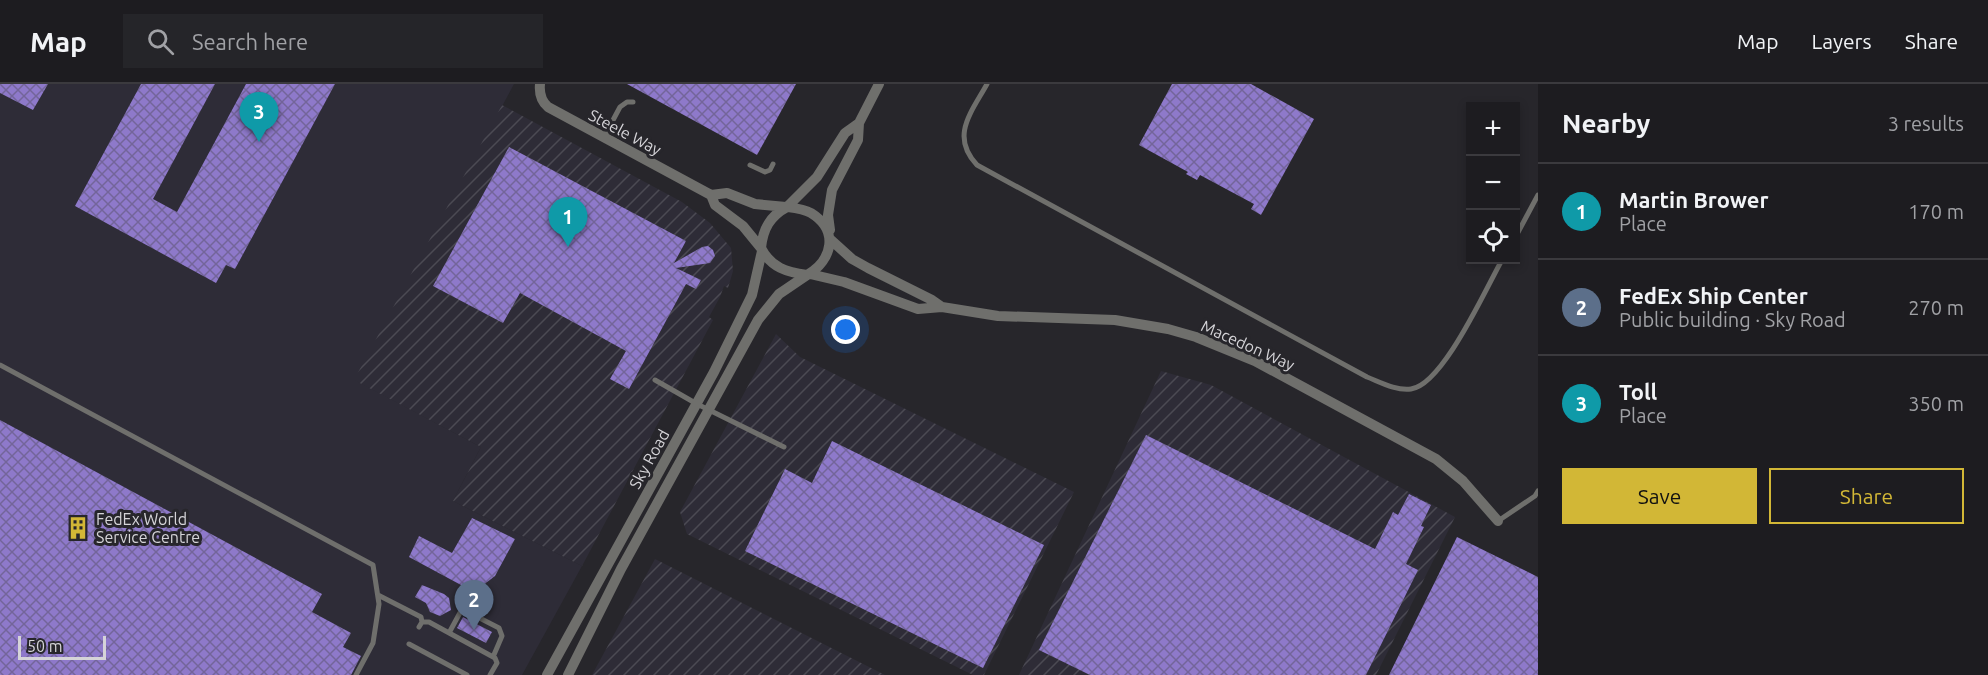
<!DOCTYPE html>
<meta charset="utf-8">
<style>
:root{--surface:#1d1c20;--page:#252529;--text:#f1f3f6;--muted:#a0a1a5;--line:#3b3a3e;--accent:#d2b736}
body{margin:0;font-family:Ubuntu,sans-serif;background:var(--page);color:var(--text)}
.controls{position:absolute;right:18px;top:18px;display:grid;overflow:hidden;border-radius:0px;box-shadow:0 3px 9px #0003}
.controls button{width:54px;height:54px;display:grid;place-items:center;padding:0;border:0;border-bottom:2px solid var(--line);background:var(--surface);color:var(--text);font:30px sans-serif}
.scale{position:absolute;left:18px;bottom:15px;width:88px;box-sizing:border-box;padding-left:6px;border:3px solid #d5d4d8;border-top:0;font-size:16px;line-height:21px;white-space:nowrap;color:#d5d4d8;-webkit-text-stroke:4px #27262b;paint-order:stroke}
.you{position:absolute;left:846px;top:246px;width:21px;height:21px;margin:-15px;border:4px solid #fff;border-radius:50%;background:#1a73e8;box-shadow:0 0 0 9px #1a73e833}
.badge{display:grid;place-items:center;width:39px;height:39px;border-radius:50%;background:var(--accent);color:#fff;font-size:20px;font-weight:700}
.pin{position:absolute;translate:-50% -50px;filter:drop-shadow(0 2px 3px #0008)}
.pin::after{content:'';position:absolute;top:32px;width:21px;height:18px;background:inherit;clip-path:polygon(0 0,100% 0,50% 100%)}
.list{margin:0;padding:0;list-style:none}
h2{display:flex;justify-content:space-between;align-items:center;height:78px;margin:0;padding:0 24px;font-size:26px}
h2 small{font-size:20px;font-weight:400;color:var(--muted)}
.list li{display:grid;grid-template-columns:39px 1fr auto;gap:18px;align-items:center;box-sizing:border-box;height:96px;padding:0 24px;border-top:2px solid var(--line)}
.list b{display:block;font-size:22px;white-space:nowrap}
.list p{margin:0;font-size:20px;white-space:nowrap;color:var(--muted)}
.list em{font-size:20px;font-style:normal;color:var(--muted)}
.actions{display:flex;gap:12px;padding:18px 24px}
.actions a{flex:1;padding:14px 0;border:2px solid var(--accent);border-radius:0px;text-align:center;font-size:21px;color:var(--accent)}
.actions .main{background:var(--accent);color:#111}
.icon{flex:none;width:33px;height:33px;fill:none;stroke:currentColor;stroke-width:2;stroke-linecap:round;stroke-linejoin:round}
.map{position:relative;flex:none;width:1538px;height:591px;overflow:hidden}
header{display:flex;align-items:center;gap:36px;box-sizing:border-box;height:84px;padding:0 30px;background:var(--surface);border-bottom:2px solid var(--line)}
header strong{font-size:28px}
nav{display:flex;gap:33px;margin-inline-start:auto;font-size:21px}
.search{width:420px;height:54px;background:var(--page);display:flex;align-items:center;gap:15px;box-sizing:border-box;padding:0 21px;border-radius:0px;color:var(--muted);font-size:22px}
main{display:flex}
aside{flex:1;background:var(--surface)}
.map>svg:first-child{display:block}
.built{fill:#2e2c37}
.industrial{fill:url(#industrial-furrows)}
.building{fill:url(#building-cross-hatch)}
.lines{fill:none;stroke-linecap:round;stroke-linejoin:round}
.service{stroke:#6f6f6c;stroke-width:5}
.minor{stroke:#6f6f6c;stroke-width:10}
.labels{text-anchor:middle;stroke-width:6;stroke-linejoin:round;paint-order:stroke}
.street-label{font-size:16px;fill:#d5d4d8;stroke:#27262b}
.poi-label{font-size:16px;fill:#d5d4d8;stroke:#27262b;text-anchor:start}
</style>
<header>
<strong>Map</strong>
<div class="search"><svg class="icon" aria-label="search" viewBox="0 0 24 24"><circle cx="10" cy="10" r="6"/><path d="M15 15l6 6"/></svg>Search here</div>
<nav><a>Map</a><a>Layers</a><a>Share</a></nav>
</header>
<main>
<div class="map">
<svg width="1538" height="591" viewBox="0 0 1538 591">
<defs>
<pattern id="industrial-furrows" width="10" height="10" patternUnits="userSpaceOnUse" patternTransform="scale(1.5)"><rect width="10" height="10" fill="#2e2c37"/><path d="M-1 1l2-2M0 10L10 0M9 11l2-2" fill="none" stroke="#4b4a53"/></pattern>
<pattern id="building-cross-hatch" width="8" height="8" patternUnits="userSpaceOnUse" patternTransform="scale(1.5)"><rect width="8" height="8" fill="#8e79ca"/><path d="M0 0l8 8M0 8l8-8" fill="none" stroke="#73659a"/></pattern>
</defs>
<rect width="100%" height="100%" fill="#27262b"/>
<path class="built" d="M0,0H514L355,296L481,363L453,417L582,482L522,591H0Z"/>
<path class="industrial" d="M502,21L682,118L710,139L731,164L733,187L728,204L724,202L720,213L709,233L713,236L582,482L453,417L481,363L354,296Z
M776,250L800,273L1074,408L984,591H973L687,450L680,428Z
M1161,287L1211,301L1455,433L1376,591H1019Z
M655,475L885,591H592Z"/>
<path class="building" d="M0,0H48L33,26L0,9Z
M141,0H215L153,115L177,128L246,0H335L235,185L226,181L216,199L75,122Z
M627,0H796L757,71Z
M1172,0H1251L1314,35L1261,131L1251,125L1254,120L1200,91L1197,96L1186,90L1188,88L1139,61Z
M509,63L686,157L674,179L702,163L708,162L713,166L715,172L710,179L676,184L701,196L696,205L686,200L629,305L610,295L626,267L520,209L503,239L433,202Z
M0,336L322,510L312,528L351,549L343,563L361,572L351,591H0Z
M1146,351L1375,465L1393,428L1398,431L1409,410L1431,421L1421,442L1424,443L1406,480L1418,486L1366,591H1090L1039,566Z
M832,357L1044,461L983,584L745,467L785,385L812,399Z
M472,434L515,455L495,492L474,508L409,473L419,452L452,469Z
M1457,453L1538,493V591H1389Z
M422,501L444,510L449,514L451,526L440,532L430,528L426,519L415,513Z
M463,533L492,548L486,559L457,544Z"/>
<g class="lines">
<path class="service" d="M987,0C971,29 950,52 977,81L1367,293C1380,298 1396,307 1411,305C1443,301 1486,204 1502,176
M604,53L620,23L627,18H633
M750,81L765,88L770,86L773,80
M1516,152L1538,111
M0,281L373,481L379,520L373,559L356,591
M655,296L697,320L784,363
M1498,437L1535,412L1538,407
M378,511L421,533L422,538
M419,543L422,538H429L495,574L497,579L490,591
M449,549L462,525L499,544L502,552L493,573
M409,560L467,591"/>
<path class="minor" d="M540,0C539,10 541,17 548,23L711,111L727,109L755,120L786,123
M711,111L715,121L743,142L761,164
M787,123C795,124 804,125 811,129C839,146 833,176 807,191C787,188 771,184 761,164C763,145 770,132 787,123Z
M787,123L817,93L845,49L859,39
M830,146L828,131L832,106L858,56L859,39L879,0
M831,156L852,175L868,184L932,216L942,223
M810,190L844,198L918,225L942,223L998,232L1115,236L1168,245L1196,253L1255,277L1436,375L1463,397L1498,437
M547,591L714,288L752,211L762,167
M568,591L621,485L758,236L779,210L807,191"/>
</g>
<defs>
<g id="building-bare" transform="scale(1.8)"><path d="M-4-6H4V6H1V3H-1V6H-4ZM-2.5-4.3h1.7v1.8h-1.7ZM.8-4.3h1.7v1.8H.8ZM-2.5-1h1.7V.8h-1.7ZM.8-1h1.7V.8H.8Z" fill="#d2b736" stroke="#27262b" stroke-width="2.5" paint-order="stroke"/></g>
</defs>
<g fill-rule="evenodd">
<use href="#building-bare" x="78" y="444"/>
</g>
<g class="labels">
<g class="street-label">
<text transform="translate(625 48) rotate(28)" y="6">Steele Way</text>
<text transform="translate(1248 261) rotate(24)" y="6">Macedon Way</text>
<text transform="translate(649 375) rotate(-61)" y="6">Sky Road</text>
</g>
<g class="poi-label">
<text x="96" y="441">FedEx World<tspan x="96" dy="18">Service Centre</tspan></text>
</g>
</g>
</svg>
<div class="controls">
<button>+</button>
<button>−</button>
<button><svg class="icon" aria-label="locate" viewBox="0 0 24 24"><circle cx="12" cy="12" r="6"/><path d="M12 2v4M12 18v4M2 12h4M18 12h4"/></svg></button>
</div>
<div class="scale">50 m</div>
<div class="you"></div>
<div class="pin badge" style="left:568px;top:163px;background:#0f9aa8">1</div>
<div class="pin badge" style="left:474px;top:546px;background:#5c6f8a">2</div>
<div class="pin badge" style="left:259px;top:58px;background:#0f9aa8">3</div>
</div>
<aside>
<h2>Nearby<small>3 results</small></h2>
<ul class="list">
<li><span class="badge" style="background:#0f9aa8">1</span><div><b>Martin Brower</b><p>Place</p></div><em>170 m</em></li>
<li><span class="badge" style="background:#5c6f8a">2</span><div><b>FedEx Ship Center</b><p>Public building · Sky Road</p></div><em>270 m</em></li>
<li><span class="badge" style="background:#0f9aa8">3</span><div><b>Toll</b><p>Place</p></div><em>350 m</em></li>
</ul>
<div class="actions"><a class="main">Save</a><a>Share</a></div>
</aside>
</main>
